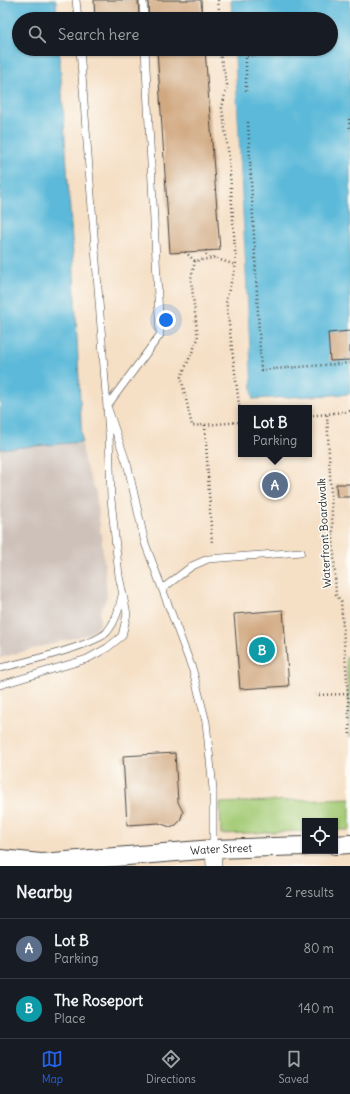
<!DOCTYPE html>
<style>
:root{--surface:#171b24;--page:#242831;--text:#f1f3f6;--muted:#9ea1a6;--line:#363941;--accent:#2563eb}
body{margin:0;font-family:Delius,sans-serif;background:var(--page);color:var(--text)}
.controls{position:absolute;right:12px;bottom:12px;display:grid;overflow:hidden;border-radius:0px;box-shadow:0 1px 3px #0004}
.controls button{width:36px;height:36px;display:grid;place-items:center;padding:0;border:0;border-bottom:1px solid var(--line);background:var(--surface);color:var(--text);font:20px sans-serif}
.you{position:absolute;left:166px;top:320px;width:14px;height:14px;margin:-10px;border:3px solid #fff;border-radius:50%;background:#1a73e8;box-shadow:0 0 0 6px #1a73e833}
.badge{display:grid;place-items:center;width:26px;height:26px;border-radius:50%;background:var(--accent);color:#fff;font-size:13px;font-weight:700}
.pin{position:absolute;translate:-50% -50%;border:2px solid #fff;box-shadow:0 1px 4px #0006}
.popup{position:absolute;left:238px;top:405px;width:74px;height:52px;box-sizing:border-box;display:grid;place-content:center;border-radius:0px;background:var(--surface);filter:drop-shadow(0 1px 3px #0005);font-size:13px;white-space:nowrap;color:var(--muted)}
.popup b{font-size:15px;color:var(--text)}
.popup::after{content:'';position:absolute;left:50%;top:100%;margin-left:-8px;border:8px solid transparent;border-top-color:var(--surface)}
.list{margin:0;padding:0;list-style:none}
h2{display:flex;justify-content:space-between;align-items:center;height:52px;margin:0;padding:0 16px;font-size:17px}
h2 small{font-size:13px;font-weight:400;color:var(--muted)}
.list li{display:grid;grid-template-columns:26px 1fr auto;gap:12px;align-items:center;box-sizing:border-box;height:60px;padding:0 16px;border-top:1px solid var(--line)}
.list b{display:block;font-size:15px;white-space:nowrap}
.list p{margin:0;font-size:13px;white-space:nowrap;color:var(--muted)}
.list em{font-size:13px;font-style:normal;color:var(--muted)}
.icon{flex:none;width:22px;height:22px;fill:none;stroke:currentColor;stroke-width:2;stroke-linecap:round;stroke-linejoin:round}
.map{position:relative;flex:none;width:350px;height:866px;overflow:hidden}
.search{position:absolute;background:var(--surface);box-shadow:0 1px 3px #0004;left:12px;right:12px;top:12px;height:44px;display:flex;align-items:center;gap:10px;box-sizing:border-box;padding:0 14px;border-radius:22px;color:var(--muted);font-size:15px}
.sheet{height:172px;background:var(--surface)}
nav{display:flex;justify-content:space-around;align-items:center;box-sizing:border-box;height:56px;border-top:1px solid var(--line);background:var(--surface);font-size:11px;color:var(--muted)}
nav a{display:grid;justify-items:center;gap:2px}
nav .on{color:var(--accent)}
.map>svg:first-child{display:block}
.industrial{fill:#cec1b9}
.green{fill:#a4cb76;stroke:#687b50}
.water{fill:#5bb9d9;stroke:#437282}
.pier{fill:#f5dfc5}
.building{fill:#d1a981}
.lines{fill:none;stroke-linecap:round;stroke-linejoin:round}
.service-casing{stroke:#494642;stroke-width:8}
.minor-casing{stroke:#494642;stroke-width:16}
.tertiary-casing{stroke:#494642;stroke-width:20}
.path{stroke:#494642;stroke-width:2.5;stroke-dasharray:1 3;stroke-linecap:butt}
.service{stroke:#fff;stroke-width:7}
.minor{stroke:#fff;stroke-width:15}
.tertiary{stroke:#fff;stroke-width:18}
.labels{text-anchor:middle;stroke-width:3;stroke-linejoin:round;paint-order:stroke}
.street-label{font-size:11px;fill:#2b2b2b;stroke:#fdfcf7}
</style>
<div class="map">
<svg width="350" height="866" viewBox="0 0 350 866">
<rect width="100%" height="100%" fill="#fdfcf7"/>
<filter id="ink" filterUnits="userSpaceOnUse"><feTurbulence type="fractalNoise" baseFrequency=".025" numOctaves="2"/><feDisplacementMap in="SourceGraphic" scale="8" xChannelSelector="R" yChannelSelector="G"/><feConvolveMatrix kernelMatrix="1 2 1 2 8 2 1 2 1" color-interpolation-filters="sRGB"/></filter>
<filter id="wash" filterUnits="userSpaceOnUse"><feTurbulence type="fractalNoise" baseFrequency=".012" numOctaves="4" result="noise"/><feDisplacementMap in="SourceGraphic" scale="16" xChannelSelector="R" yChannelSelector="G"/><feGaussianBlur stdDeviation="0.9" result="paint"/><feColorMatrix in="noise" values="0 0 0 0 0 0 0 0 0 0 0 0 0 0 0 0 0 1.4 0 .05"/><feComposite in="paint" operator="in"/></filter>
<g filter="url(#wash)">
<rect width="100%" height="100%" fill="#f5dfc5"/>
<path class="industrial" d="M82,442L84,461L96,493L105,568L107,597L100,612V625L88,634L0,658V448Z"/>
<path class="green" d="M346,657H350V737Z
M350,798V830H335V821H305V831L221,834L220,803Z"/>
<path class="water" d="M0,0H56L57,19H19V49H59L73,255L82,442L0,449Z
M231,0H350V394L252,399L234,49H331V19H232Z"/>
<path class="pier" d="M232,49H234L252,399H250Z"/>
<g id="blocks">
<path class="building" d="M94,0H138L139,19H95Z
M148,0H201L202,19H149Z
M157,49H205L220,250L170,253Z
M350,331V360L330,361L328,333Z
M336,484H350V497H337Z
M283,610L289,686L240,689L234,614Z
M175,753L178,802L183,812L180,821L176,825L170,827L159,823L127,825L123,756Z"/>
</g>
</g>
<g filter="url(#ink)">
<use href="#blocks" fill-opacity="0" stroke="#494642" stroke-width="1"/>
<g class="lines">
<g class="service-casing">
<path id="service" d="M76,0L78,19
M143,0L144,19
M145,49L160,335L107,406L128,467L145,543L193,671L206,722L213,789V849
M162,589L192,566L208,559L301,552
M0,668C21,663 95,645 107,632C116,621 119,609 122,595
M0,685L87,659L107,648L122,636L127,614L119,576L111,499L109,434L80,49"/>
</g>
<g class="minor-casing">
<path id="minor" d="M213,849L214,866"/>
</g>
<g class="tertiary-casing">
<g id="tertiary">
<path d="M335,845L350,844"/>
<path d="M0,859L41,863"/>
<path id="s1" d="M27,866L42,863L213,849L305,846"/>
</g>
</g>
<path class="path" d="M218,0L220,19
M219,49L227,85L222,108L229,158L236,265L226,300L241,421
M246,91V56L284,52
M349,119L350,131
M248,122L261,370L350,363
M206,250L207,258
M185,252L195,261L214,258L236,265
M195,261L191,279L198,339L181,377L192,426L241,422
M350,411L327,414L336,595L341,601L348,694H350
M309,416L327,414
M205,425L212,544
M315,695L348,694L350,737"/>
<use href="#service" class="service"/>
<use href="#minor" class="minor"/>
<use href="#tertiary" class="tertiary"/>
</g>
</g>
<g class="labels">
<g class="street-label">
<text transform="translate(324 533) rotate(-93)" y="4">Waterfront Boardwalk</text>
<text dy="4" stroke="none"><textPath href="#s1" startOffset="195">Water Street</textPath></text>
</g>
</g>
</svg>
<div class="controls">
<button><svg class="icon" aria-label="locate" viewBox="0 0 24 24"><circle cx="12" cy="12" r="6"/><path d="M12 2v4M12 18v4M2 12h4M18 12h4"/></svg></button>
</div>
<div class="you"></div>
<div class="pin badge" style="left:275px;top:485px;background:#5c6f8a">A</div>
<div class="popup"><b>Lot B</b>Parking</div>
<div class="pin badge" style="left:262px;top:650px;background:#0f9aa8">B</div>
<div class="search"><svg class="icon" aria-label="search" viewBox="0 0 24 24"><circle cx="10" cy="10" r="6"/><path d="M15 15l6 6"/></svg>Search here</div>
</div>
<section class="sheet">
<h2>Nearby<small>2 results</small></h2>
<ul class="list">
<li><span class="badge" style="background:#5c6f8a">A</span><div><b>Lot B</b><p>Parking</p></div><em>80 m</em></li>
<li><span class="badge" style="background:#0f9aa8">B</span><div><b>The Roseport</b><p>Place</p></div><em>140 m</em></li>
</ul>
</section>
<nav>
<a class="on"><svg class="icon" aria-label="map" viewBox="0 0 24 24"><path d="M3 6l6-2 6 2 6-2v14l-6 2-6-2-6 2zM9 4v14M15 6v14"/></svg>Map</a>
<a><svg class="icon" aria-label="directions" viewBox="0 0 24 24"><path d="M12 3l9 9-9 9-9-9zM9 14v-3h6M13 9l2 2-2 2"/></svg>Directions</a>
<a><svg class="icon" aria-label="saved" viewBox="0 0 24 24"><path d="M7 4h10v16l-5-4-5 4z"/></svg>Saved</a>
</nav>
